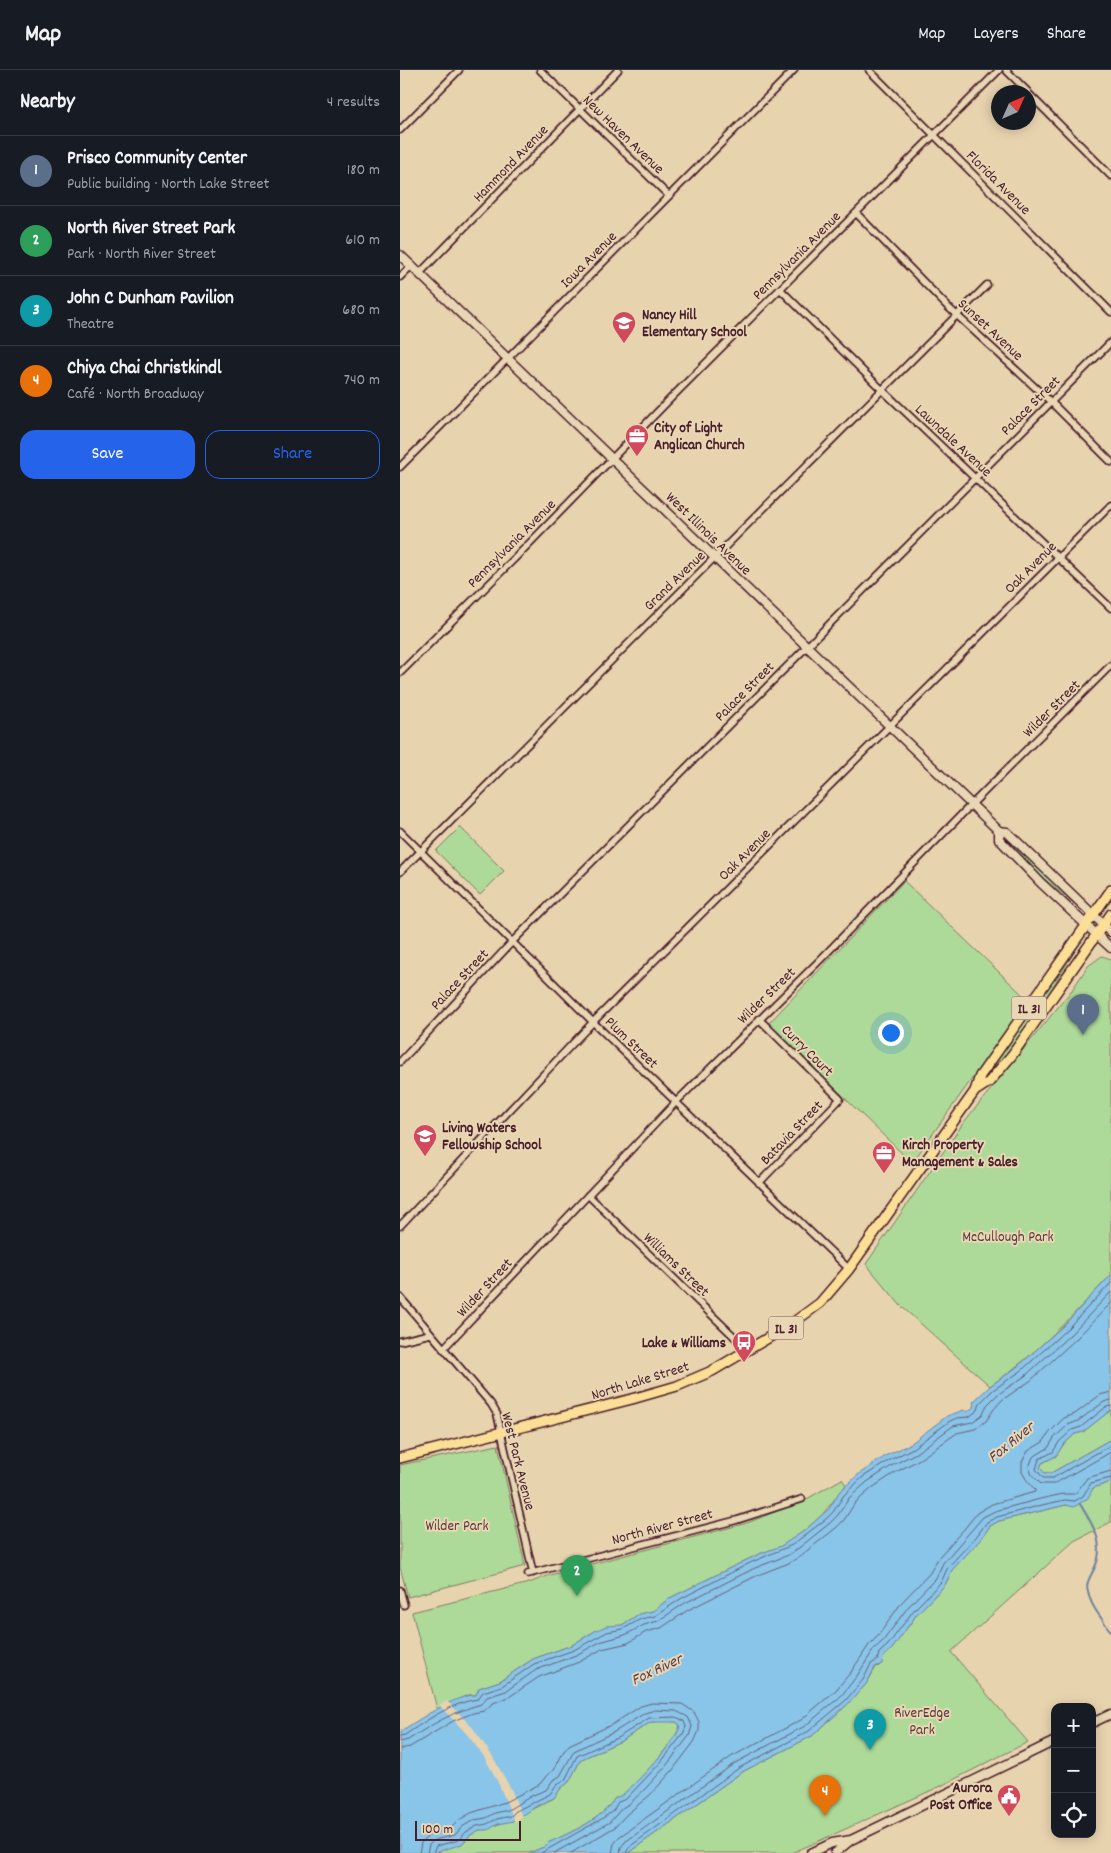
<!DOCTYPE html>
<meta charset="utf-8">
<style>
:root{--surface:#171b24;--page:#242831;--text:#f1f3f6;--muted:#9ea1a6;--line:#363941;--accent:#2563eb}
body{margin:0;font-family:Dekko,sans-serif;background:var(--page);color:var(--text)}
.controls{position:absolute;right:15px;bottom:15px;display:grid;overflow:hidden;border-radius:10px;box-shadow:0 2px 12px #0003}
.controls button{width:45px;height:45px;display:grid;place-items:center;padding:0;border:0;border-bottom:1px solid var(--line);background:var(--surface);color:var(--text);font:25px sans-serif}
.compass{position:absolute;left:591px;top:15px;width:45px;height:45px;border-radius:50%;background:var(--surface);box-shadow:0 2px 12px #0003;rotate:45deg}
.scale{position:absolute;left:15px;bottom:12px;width:106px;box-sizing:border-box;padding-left:5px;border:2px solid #4a1f2b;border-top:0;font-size:14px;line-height:18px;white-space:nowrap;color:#4a1f2b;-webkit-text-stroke:4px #e8d6b4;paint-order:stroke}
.you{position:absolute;left:490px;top:962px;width:18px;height:18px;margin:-12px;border:4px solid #fff;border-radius:50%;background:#1a73e8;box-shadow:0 0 0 8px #1a73e833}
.badge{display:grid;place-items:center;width:32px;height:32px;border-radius:50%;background:var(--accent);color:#fff;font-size:16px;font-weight:700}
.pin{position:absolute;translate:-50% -41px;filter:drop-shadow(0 1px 2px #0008)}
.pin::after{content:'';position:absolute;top:26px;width:18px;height:15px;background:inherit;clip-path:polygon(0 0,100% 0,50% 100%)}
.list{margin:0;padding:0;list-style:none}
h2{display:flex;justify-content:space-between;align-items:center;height:65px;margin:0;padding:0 20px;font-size:21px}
h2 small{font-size:16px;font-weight:400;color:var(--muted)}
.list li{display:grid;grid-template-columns:32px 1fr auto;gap:15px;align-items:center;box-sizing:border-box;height:70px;padding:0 20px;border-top:1px solid var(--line)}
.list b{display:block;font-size:19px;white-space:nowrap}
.list p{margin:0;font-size:16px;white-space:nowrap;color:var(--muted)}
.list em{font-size:16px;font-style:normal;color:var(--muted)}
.actions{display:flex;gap:10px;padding:15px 20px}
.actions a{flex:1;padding:11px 0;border:1px solid var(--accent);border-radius:15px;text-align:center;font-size:18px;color:var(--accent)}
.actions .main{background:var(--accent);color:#fff}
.icon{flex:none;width:28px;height:28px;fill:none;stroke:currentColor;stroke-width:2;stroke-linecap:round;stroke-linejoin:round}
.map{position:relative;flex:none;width:711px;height:1783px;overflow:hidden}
header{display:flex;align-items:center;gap:30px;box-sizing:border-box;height:70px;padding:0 25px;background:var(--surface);border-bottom:1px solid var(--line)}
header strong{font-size:24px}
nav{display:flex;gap:28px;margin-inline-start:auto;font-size:18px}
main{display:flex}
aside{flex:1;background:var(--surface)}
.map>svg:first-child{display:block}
.green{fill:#adda98;stroke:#7c7c62}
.water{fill:#89c4e9;stroke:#70829d}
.pier{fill:#e8d3af}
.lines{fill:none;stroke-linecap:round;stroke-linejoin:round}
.shore{stroke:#636177;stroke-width:1}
.stream{stroke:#70829d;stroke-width:2}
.minor-casing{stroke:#4a1f2b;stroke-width:9}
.secondary-casing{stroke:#4a1f2b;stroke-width:11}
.primary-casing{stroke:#4a1f2b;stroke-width:12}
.minor{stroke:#e8d6b4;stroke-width:5.5}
.secondary{stroke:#e8d6b4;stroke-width:8}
.primary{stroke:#fbdf96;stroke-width:9}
.labels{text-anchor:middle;stroke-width:4;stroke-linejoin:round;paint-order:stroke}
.shield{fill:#e8d6b4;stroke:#795654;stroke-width:1}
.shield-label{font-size:14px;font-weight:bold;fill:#4a1f2b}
.street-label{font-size:15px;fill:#4a1f2b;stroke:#e8d6b4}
.poi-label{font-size:15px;font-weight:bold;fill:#4a1f2b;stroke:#e8d6b4;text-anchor:start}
.park-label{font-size:15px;fill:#593b3b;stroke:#e8d6b4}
.water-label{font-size:16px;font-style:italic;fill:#574051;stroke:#e8d6b4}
</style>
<header>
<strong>Map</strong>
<nav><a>Map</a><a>Layers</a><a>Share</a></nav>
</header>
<main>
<aside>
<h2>Nearby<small>4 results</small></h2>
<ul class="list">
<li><span class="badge" style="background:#5c6f8a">1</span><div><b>Prisco Community Center</b><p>Public building · North Lake Street</p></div><em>180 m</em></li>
<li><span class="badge" style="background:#2e9e5b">2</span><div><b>North River Street Park</b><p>Park · North River Street</p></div><em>610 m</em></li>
<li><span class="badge" style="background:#0f9aa8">3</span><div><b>John C Dunham Pavilion</b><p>Theatre</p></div><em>680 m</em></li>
<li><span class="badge" style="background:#e8710a">4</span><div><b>Chiya Chai Christkindl</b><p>Café · North Broadway</p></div><em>740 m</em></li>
</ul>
<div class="actions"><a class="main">Save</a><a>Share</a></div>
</aside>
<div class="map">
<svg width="711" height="1783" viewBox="0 0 711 1783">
<rect width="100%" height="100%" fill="#e8d3af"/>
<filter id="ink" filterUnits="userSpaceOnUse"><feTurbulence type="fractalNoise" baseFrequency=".02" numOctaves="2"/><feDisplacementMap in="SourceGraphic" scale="10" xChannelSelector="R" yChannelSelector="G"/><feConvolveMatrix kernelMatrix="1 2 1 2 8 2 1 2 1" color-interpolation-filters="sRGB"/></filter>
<g filter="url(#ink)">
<path class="green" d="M60,757L104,801L80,825L36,781Z
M603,763L680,837L679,838C661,822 609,783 603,763Z
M504,811L628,930L512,1093L368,954Z
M678,874L679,875C664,897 652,919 638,941C622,966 603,989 583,1011L582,1010Z
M702,886L711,889V1205C673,1245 636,1285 590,1316L501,1236L466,1194L564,1052L672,920L688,896Z
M711,1340V1369L651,1403H645L640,1398L642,1393L656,1386L663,1375L675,1364L683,1362Z
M98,1375L125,1496L8,1527L0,1497V1395Z
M442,1409L446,1415L422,1445L404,1461L382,1476L359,1484L326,1500L270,1528L253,1541L239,1544L222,1555L195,1561L172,1575L133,1589L100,1611L79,1618L76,1625H68L37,1639L12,1542L129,1513L150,1505L347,1453L405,1430Z
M711,1412V1452L674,1471L551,1582L628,1672L539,1717L392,1783H228L342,1702L412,1666L448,1634L467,1613L476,1597L479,1596L483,1587L492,1579L517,1544L545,1515L552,1500L580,1470L590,1456L599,1451L666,1435C676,1435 688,1426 693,1418Z
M265,1651L276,1652L280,1655C280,1666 234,1718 222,1725C220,1727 217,1727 215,1728C202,1750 171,1762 148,1773L144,1777L129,1783H34L66,1770L69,1766L79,1760L109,1751L154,1728L161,1718L169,1712L180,1691L184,1688L221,1671L251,1652Z"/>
<path class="water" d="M711,1205V1340L683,1362L675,1364L663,1375L656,1386L642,1393L640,1398L645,1403H651L711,1369V1412L693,1418L688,1428L674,1437L666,1435L599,1451L590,1456L580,1470L552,1500L545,1515L517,1544L492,1579L483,1587L482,1594L475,1597L467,1613L448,1634L412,1666L342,1702L228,1783H129L144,1777L148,1773C171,1762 202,1750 215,1728L222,1725C235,1714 279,1670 280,1655L276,1652H251L221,1671L184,1688L180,1691L169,1712L161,1718L154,1728L138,1735L125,1744L118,1746L113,1751L98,1754L88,1760H79L69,1766L62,1774L34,1783H0V1662C16,1651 57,1624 76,1625L79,1618L100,1611L133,1589L172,1575L195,1561L206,1556L222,1555L239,1544L253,1541L270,1528L326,1500L359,1484L381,1476L404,1461L422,1445L429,1439L439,1422L459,1404L487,1385L510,1374L547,1346L564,1340L567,1342L575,1336L573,1332L590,1316L617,1297L664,1255Z"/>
<path class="pier" d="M47,1631L73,1658L93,1687L112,1721L122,1747L115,1752L96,1708L83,1685L65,1662L39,1635Z"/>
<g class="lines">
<path class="shore" d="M711,1330L704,1332L678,1351L668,1355L654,1368L648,1378L633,1387L629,1397L632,1405L641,1414H654L711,1382
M711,1336L706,1337L681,1357L672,1360L659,1372L653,1382L639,1389L636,1399L643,1408H653L711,1375
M0,1666L5,1665C27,1650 51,1633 78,1629L83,1622L102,1616L134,1594L174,1580L207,1562L223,1559L241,1549L255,1546L282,1528L352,1492L392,1475L426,1449L433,1442L444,1425L463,1407L490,1390L513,1378L550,1351L557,1348L569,1347L578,1340L580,1333L593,1320L621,1301L668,1258L711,1213
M0,1672L8,1670C34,1653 51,1643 81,1634L87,1627L106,1621L136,1600L176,1585L200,1572L225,1565L244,1555L258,1551L285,1533L355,1498L386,1486L395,1481L430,1453L438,1445L449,1428L467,1412L493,1395L516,1383L553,1356L572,1352L582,1345L587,1335L597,1325L625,1306L672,1263L711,1222
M0,1679L10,1677L53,1651L73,1643L84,1641L93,1633L109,1627L139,1607L179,1592L202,1579L228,1573L246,1562L261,1558L288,1540L358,1505L389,1493L399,1487L436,1458L444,1450L455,1433L472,1418L496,1402L520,1389L557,1363L575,1359L586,1351L594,1339L602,1330L630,1311L677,1268L711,1233
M19,1783L21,1773L29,1765L51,1758L59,1750L71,1743L105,1732L140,1714L147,1705L154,1700L164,1681L169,1675L213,1654L241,1636L252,1633L282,1634L294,1642L299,1652V1661L294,1672L272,1701L250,1725L227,1744L215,1757L171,1783
M27,1783L29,1775L34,1770L55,1765L62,1757L74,1750L86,1748L95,1743L108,1740L133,1725L146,1720L153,1710L160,1706L174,1681L216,1661L245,1643L255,1640L276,1641L288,1647L292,1656L289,1666L266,1696L245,1719L229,1734L222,1738L210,1752L154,1783
M33,1783L36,1776L59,1770L66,1762L77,1756L87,1754L97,1749L111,1746L116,1741L150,1724L157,1714L165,1710L177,1686L219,1667L249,1648L276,1647L284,1651L286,1657L283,1664L261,1692L226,1729L218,1732L213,1741L200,1750L141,1783
M212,1783L214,1774L219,1767L331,1687L401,1650L435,1621L451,1602L469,1575L478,1566L502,1532L530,1503L538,1488L565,1458L577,1443L592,1434L635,1422V1420L626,1409L622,1402V1392L628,1381L643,1372L650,1362L664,1348L675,1344L700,1325L711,1322
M220,1783L221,1777L225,1772L335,1693L405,1656L441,1626L457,1606L474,1579L483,1571L508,1537L536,1508L543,1493L583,1447L595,1441L640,1429L663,1424H675L687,1408L711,1401
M226,1783L229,1777L339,1698L409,1661L445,1631L463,1610L471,1594L477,1591L479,1583L488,1575L513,1541L541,1512L548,1497L576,1467L587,1452L597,1447L642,1435L665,1430L675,1431L683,1426L691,1413L711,1408"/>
<path class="stream" d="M680,1434C692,1454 706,1473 695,1497C691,1506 685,1513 688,1522C691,1537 703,1550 711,1562"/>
<g class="minor-casing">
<path id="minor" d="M140,0L269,126
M469,0L711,242
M606,0L628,22
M628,23L711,106
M0,60L59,0
M456,143L549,238L651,332L711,392
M19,204L218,0
M0,207L11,196
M380,219L475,313L711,538
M0,397L394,0
M0,603L119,484L273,326L599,0
M0,761L193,952L449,1199
M0,802L587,215
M359,949L440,1029L359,1113
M0,992L113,871L711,272
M188,1125L348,1280
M0,1156L193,952L711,435
M0,1227L91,1334L97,1344L133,1503
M0,1271L30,1264
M43,1279L276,1032L417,893L563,743L711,595
M128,1504L337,1450L402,1429
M0,1520L4,1535"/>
</g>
<g class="secondary-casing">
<path id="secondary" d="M0,185L599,761L607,762L711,862
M599,761V769L641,813L711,878
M692,1653L711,1644
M411,1783L432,1773L451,1770L655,1671
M435,1783L451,1770"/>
</g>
<g class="primary-casing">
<path id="primary" d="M575,1021L589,1012L612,985L711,844
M0,1388L232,1329L277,1316L312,1301L390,1255L420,1233L449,1199L575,1021L580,1006L711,820"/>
</g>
<use href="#minor" class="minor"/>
<use href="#secondary" class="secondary"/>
<use href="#primary" class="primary"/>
</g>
</g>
<defs>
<g id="school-pin" transform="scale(1.25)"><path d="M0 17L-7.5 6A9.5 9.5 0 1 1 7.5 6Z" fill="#d1495b" stroke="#e8d6b4"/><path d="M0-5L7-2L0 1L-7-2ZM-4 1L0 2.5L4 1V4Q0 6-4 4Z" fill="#fff"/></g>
<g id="office-pin" transform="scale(1.25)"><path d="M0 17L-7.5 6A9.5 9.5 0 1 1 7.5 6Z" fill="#d1495b" stroke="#e8d6b4"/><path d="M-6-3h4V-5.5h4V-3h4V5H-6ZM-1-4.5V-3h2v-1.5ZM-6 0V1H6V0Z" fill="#fff"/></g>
<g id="bus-pin" transform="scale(1.25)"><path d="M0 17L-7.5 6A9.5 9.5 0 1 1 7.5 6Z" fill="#d1495b" stroke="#e8d6b4"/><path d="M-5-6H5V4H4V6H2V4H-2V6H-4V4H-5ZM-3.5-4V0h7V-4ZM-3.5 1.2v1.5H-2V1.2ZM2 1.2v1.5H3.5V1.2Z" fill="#fff"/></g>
<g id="civic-pin" transform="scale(1.25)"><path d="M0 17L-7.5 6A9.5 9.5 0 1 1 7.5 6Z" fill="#d1495b" stroke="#e8d6b4"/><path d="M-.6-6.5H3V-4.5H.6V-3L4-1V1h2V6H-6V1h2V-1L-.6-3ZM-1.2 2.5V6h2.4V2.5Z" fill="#fff"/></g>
</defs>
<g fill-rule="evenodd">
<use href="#school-pin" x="224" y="253"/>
<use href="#office-pin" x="237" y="366"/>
<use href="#school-pin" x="25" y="1066"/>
<use href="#office-pin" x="484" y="1083"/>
<use href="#bus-pin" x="344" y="1272"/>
<use href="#civic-pin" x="609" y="1726"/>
</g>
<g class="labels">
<g class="shield">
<rect x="611.5" y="926.5" width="35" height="23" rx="4"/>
<rect x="368.5" y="1246.5" width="35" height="23" rx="4"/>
</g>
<g class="shield-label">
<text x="629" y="943">IL 31</text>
<text x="386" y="1263">IL 31</text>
</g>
<g class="street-label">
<text transform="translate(224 64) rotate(44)" y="5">New Haven Avenue</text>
<text transform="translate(110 93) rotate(-46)" y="5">Hammond Avenue</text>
<text transform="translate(599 112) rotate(45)" y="5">Florida Avenue</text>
<text transform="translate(396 185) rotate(-45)" y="5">Pennsylvania Avenue</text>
<text transform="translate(188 189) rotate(-45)" y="5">Iowa Avenue</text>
<text transform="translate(591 259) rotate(43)" y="5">Sunset Avenue</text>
<text transform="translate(630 335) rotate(-45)" y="5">Palace Street</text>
<text transform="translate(554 370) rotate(43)" y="5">Lawndale Avenue</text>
<text transform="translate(309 463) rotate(44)" y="5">West Illinois Avenue</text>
<text transform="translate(111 473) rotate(-45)" y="5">Pennsylvania Avenue</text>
<text transform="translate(630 497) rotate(-45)" y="5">Oak Avenue</text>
<text transform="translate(274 510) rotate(-44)" y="5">Grand Avenue</text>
<text transform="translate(344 621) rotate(-45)" y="5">Palace Street</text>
<text transform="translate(651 638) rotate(-45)" y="5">Wilder Street</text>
<text transform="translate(344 784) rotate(-45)" y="5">Oak Avenue</text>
<text transform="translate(59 909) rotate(-47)" y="5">Palace Street</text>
<text transform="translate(366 925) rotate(-44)" y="5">Wilder Street</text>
<text transform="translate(232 972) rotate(44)" y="5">Plum Street</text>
<text transform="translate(408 980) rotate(45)" y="5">Curry Court</text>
<text transform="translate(391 1062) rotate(-46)" y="5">Batavia Street</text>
<text transform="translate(277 1194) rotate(44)" y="5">Williams Street</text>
<text transform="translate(84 1217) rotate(-47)" y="5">Wilder Street</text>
<text transform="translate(240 1310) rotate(-17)" y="5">North Lake Street</text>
<text transform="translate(119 1391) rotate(76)" y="5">West Park Avenue</text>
<text transform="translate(262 1456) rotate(-15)" y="5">North River Street</text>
</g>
<g class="poi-label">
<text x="242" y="249">Nancy Hill<tspan x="242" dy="17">Elementary School</tspan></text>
<text x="254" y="362">City of Light<tspan x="254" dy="17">Anglican Church</tspan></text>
<text x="42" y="1062">Living Waters<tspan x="42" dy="17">Fellowship School</tspan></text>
<text x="502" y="1079">Kirch Property<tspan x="502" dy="17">Management &amp; Sales</tspan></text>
<text x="326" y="1277" text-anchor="end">Lake &amp; Williams</text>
<text x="592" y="1722" text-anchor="end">Aurora<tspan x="592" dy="17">Post Office</tspan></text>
</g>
<g class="park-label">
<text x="608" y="1171">McCullough Park</text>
<text x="57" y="1460">Wilder Park</text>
<text x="522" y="1647">RiverEdge<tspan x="522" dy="17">Park</tspan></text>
</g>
<g class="water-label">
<text transform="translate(610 1371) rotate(-39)" y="6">Fox River</text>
<text transform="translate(256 1598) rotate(-25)" y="6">Fox River</text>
</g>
</g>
</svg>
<div class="controls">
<button>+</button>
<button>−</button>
<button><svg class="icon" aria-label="locate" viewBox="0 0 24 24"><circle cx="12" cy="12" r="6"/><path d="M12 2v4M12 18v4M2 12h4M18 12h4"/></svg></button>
</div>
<svg class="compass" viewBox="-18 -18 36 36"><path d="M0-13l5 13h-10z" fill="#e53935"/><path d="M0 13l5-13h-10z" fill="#9ea1a6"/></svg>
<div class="scale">100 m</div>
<div class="you"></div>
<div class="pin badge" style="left:683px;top:965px;background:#5c6f8a">1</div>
<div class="pin badge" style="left:177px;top:1526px;background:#2e9e5b">2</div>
<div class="pin badge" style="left:470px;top:1680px;background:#0f9aa8">3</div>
<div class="pin badge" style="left:425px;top:1746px;background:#e8710a">4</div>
</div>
</main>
